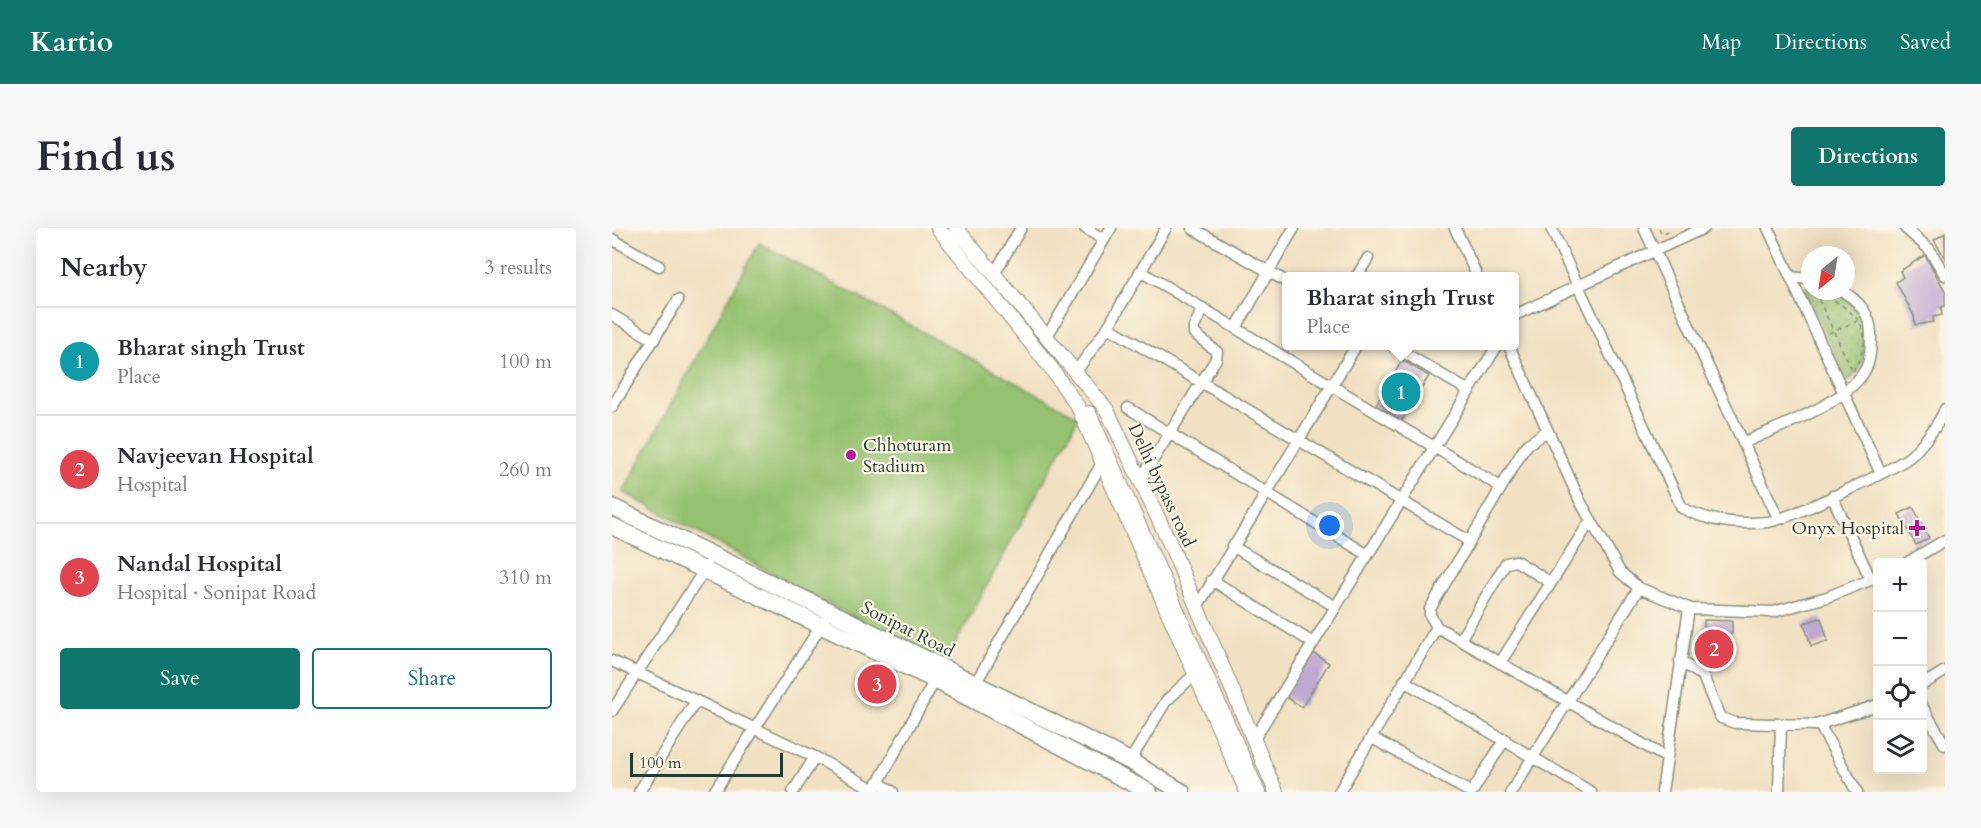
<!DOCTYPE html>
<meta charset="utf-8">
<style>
:root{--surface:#fff;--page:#f7f7f7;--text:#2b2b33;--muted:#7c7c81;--line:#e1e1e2;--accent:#0f766e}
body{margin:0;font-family:Cardo,serif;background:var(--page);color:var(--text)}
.controls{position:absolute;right:18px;bottom:18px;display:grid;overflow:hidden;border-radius:6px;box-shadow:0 6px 24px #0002}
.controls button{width:54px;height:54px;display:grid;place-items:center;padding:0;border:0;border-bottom:2px solid var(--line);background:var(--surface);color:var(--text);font:30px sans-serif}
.compass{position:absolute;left:1189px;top:18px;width:54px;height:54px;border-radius:50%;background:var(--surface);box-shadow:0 6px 24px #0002;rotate:210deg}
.scale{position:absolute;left:18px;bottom:15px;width:153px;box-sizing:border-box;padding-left:6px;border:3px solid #1f3d34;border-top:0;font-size:16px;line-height:21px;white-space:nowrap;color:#1f3d34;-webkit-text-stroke:4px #fcf5e5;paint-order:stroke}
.you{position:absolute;left:718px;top:298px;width:21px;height:21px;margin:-15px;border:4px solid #fff;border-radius:50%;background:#1a73e8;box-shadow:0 0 0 9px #1a73e833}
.badge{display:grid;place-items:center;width:39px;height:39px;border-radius:50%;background:var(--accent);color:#fff;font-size:20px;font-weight:700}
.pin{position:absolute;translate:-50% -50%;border:3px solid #fff;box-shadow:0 2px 6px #0006}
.popup{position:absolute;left:670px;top:44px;width:237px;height:78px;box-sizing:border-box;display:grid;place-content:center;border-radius:6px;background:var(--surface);filter:drop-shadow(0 2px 4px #0005);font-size:20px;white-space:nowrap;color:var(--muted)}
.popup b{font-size:22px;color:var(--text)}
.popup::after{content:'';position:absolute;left:50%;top:100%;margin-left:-12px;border:12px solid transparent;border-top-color:var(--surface)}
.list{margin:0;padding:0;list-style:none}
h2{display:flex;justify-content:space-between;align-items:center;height:78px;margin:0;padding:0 24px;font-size:26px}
h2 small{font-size:20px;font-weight:400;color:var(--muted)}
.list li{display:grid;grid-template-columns:39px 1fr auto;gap:18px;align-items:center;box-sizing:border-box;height:108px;padding:0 24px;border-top:2px solid var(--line)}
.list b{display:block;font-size:22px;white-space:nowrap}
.list p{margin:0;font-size:20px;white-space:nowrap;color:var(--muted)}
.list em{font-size:20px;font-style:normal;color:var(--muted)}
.actions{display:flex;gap:12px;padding:18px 24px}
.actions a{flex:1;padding:14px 0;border:2px solid var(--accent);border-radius:6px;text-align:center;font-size:21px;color:var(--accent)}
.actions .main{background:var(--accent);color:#fff}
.icon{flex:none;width:33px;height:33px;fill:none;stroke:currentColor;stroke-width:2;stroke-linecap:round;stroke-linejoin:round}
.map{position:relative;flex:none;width:1333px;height:564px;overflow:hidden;border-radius:6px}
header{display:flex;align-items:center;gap:36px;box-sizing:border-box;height:84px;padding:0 30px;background:var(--accent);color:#fff}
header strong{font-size:28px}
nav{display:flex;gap:33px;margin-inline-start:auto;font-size:21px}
.intro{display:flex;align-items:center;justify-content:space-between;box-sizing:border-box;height:144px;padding:0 36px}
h1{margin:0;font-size:42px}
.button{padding:15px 27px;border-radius:6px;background:var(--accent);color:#fff;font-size:21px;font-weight:700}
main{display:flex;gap:36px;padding:0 36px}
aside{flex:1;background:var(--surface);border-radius:6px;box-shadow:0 6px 24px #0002}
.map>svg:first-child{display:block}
.grass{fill:#95c16f;stroke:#5a7f52;stroke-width:1.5}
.park{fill:url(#park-dots);stroke:#5a7f52;stroke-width:1.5}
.building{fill:#bfa8d2}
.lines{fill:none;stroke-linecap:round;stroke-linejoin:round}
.street-casing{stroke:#888f7b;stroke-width:13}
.secondary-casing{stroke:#888f7b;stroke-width:16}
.primary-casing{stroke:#888f7b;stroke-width:19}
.path{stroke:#888f7b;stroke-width:1.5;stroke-dasharray:4.5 4.5;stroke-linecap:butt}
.street{stroke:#fff;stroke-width:10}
.secondary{stroke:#fff;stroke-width:14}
.primary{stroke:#fff;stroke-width:16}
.poi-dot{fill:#b5179e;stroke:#fcf5e5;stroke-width:2}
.labels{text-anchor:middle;stroke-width:4.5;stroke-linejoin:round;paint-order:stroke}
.poi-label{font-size:18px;fill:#1f3d34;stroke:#fcf5e5;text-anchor:start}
.street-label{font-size:18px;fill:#1f3d34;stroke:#fcf5e5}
</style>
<header>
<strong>Kartio</strong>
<nav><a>Map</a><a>Directions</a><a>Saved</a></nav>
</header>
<div class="intro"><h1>Find us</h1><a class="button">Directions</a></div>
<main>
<aside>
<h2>Nearby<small>3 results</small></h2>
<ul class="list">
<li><span class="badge" style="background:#0f9aa8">1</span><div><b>Bharat singh Trust</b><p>Place</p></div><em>100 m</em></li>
<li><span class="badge" style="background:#e0444e">2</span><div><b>Navjeevan Hospital</b><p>Hospital</p></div><em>260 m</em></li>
<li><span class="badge" style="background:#e0444e">3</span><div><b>Nandal Hospital</b><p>Hospital · Sonipat Road</p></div><em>310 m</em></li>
</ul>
<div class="actions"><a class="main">Save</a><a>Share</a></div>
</aside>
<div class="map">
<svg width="1333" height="564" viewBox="0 0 1333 564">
<defs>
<pattern id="park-dots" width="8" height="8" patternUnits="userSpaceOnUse" patternTransform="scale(1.5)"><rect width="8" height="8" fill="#95c16f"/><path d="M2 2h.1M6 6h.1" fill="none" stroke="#799e5c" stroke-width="1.8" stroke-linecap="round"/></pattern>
</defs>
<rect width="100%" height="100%" fill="#fcf5e5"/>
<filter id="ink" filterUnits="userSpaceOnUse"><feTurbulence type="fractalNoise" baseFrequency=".0167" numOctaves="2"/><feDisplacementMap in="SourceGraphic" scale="12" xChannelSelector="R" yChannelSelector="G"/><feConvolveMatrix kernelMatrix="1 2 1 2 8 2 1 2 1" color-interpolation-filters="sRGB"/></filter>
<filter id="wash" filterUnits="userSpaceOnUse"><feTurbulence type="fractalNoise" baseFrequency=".008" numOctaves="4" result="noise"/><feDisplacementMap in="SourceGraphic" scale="24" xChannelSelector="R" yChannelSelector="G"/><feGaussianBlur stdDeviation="1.35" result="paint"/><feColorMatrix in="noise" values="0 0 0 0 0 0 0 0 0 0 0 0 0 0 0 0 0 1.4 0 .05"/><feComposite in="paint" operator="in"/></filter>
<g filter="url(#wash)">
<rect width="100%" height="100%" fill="#f1e1c2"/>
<path class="grass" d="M147,15L467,189L331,438L11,264Z"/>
<path class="park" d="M1191,59H1198V63C1204,63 1212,62 1217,63C1260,75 1265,127 1236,154Z"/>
<g id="blocks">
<path class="building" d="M1333,5V30L1322,12Z
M1313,27L1333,63V78L1329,79L1330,87L1321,89V94L1303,97L1302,88L1284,54L1291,49L1288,43Z
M790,132L817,148L788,195L762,180Z
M1301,279L1317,310L1304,317L1287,286Z
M1209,390L1216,413L1199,418L1192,395Z
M1092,392L1120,393V406L1092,405Z
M1091,414L1114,417L1113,427L1090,424Z
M700,424L717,435L690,479L672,468Z
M263,449L276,456L268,470L255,463Z"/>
</g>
</g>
<g filter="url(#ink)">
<use href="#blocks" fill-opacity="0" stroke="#888f7b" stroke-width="1.5"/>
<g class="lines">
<g class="street-casing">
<path id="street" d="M473,0L492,12
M580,0L675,54
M843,0L865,48
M939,0L1070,280C1097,294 1125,297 1155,294C1175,292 1287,240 1301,226C1313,213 1327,197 1333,181
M1032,0L1166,290
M1156,0L1268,244
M1293,0L1317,21L1333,47
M0,11L47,38
M528,43L889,259
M382,46L409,0
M745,48L756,30
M1179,49L1198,51
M0,87L42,112
M903,87L1092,0
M496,99L857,313
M624,100L682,0
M434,110L499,0
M781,118L857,163
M897,118L968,273L1008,344L1027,360L1079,381L1161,384L1215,369L1266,349
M463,145L496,99L554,0
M0,179L66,72
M516,180L756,327
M935,203L916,216L910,224L818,381V387L825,399L848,412L1055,530
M1131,215C1165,199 1240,174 1255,138C1259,129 1259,116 1259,106C1259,87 1246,72 1230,63
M529,251L604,131L605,124L582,105V99L591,80
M1220,268L1259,352
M620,318L724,379
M1296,334L1333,312
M600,352L701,415
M585,379L744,118
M848,412L894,335L904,333L938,354
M0,433L203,529L263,562
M1068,433L1091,448L1106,485L1109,490L1123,495L1204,497L1266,477
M888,435L979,292
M792,453L979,564
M363,456L490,235
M1310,457L1333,443
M1310,478L1333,517
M0,483L95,338
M1207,496L1245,564
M760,510L858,564
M642,511L885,118
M518,533L554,473L582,447
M266,554L281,564
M27,564L84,473
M102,564L212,393
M181,564L203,529
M261,564L323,452
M727,564L825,399
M860,564L893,511
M899,564L1027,360
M1050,564L1077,380
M1167,564L1169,496"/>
</g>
<g class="secondary-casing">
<path id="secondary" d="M326,0L439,140L466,179L635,564
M344,0L495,182L555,309L664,564
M477,185L646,564"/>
</g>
<g class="primary-casing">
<path id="primary" d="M0,279L217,383L518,533L570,564
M0,298L323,452L537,564"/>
</g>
<path class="path" d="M1047,0L1050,6L1059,2
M1205,68C1214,67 1224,73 1231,78C1259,99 1256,115 1241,144Z
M1217,105L1246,93"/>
<use href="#street" class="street"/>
<use href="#secondary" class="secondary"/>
<use href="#primary" class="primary"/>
</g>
</g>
<g class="poi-dot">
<circle cx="239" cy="227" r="6"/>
<path d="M1302 291h6v6h6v6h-6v6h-6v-6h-6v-6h6z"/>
</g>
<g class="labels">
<g class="poi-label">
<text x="251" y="223">Chhoturam<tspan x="251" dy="21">Stadium</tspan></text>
<text x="1292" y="306" text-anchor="end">Onyx Hospital</text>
</g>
<g class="street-label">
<text transform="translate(550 257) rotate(65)" y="6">Delhi bypass road</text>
<text transform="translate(296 401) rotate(27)" y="6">Sonipat Road</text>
</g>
</g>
</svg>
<div class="controls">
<button>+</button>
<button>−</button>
<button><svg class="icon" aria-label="locate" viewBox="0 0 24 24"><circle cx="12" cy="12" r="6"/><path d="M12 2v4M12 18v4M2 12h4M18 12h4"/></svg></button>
<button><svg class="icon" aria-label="layers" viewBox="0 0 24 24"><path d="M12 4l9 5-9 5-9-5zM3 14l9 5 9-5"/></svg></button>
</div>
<svg class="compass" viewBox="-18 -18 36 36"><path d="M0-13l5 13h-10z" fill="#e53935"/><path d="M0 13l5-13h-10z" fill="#7c7c81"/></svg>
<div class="scale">100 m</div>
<div class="you"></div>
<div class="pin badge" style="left:789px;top:164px;background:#0f9aa8">1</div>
<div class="popup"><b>Bharat singh Trust</b>Place</div>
<div class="pin badge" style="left:1102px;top:421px;background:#e0444e">2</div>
<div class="pin badge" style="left:265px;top:456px;background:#e0444e">3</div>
</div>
</main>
